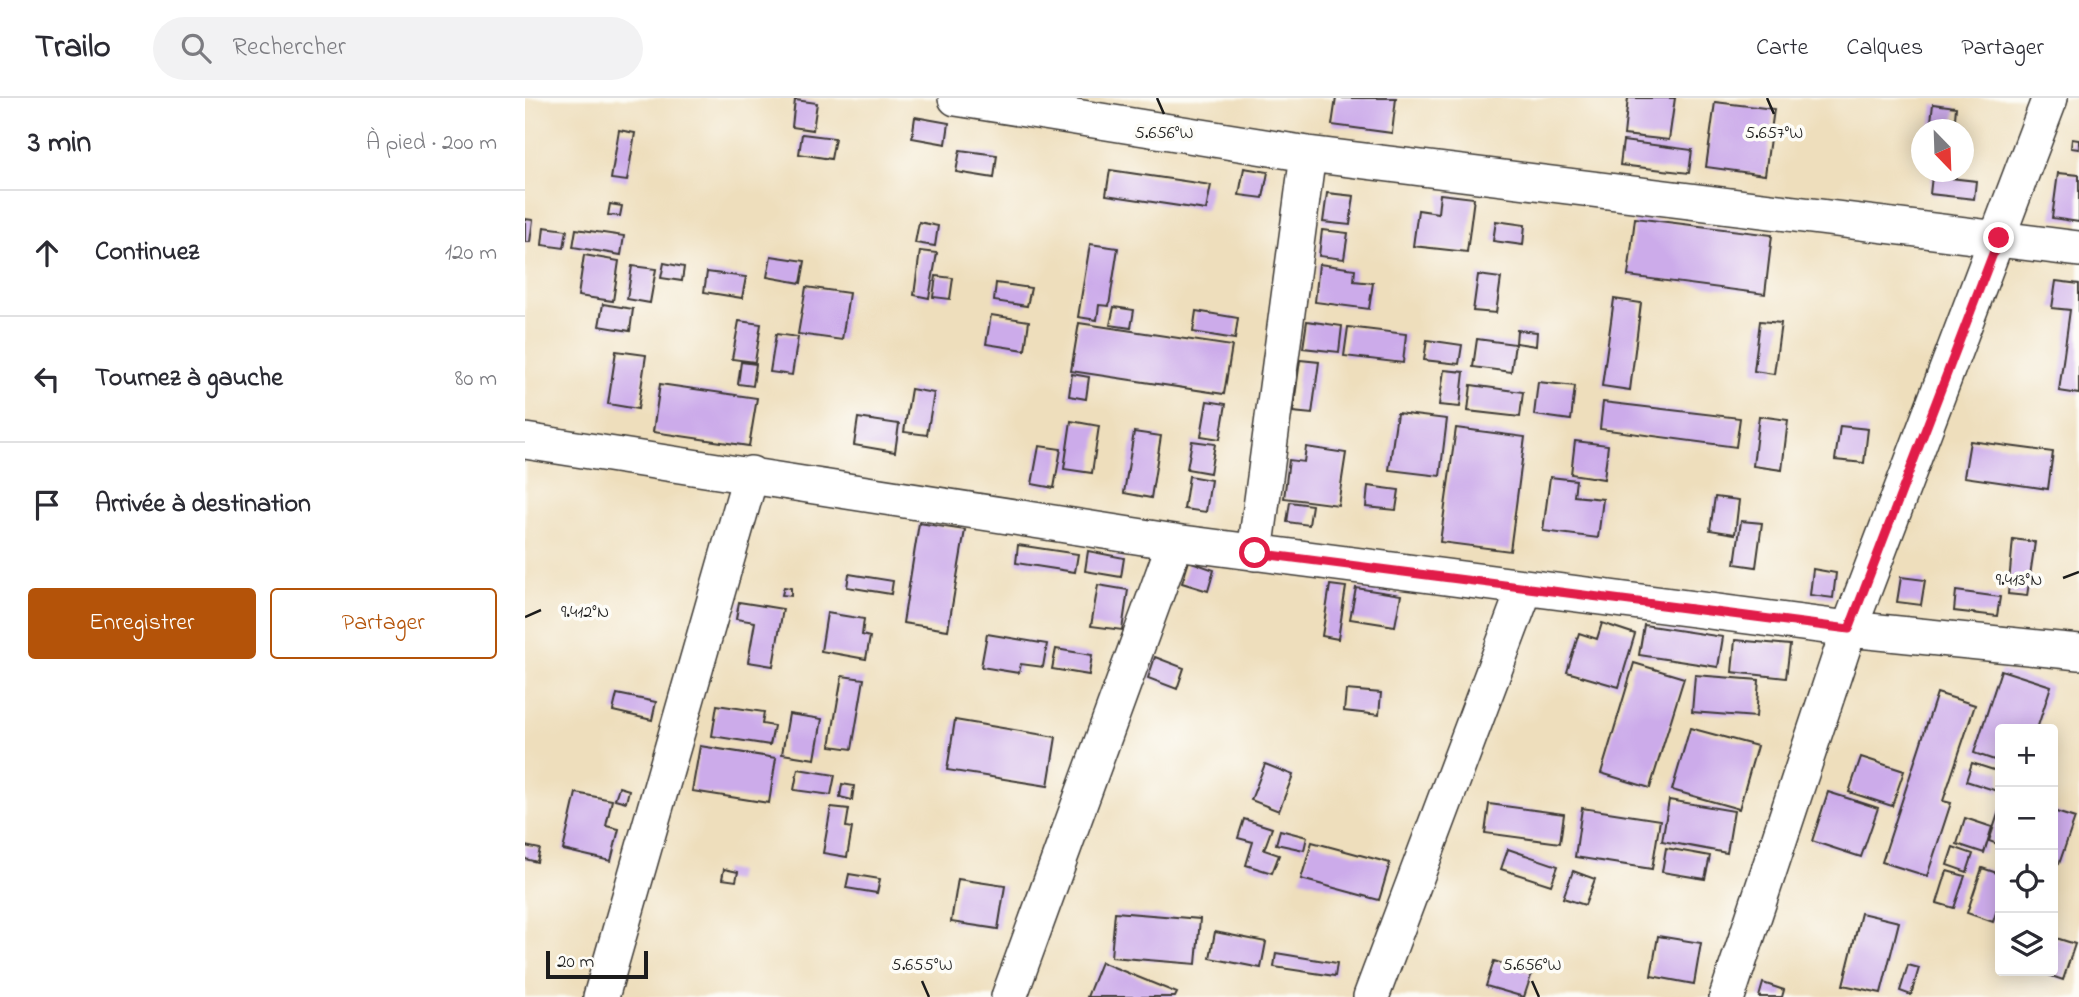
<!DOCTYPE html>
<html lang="fr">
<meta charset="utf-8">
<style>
:root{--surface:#fff;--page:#f2f2f3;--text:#2b2b33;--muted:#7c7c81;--line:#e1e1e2;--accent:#b45309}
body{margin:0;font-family:"Indie Flower",sans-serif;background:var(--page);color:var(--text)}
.controls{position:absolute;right:21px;bottom:21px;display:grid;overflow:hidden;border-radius:7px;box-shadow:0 4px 18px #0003}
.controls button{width:63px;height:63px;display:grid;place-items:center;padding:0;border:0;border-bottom:2px solid var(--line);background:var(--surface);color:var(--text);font:35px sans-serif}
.compass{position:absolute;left:1386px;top:21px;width:63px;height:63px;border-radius:50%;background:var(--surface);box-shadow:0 4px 18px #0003;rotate:157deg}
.scale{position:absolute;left:21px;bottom:18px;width:102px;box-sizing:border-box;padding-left:7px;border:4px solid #1c1c1c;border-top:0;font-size:19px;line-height:24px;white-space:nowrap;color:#1c1c1c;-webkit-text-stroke:5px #fdfcf7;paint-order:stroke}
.stop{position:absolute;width:21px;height:21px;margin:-16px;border:5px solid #e11d48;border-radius:50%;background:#fff}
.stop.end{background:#e11d48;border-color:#fff;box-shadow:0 2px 7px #0008}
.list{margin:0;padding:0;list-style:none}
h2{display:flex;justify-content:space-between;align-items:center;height:91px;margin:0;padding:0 28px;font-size:30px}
h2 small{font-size:23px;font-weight:400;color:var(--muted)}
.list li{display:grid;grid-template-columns:46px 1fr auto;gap:21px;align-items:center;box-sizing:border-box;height:126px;padding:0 28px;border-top:2px solid var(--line)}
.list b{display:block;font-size:26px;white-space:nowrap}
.list em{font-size:23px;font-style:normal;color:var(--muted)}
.actions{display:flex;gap:14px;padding:21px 28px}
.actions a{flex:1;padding:16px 0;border:2px solid var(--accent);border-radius:7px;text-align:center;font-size:24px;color:var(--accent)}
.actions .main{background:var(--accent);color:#fff}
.icon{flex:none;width:38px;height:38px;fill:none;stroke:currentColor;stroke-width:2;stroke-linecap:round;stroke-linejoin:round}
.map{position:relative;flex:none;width:1554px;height:899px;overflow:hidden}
header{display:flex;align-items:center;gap:42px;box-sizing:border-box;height:98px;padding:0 35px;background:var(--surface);border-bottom:2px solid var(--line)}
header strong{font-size:33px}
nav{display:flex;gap:38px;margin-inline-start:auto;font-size:24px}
.search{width:490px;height:63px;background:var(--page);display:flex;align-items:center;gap:18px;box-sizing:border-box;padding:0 24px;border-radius:38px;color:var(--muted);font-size:26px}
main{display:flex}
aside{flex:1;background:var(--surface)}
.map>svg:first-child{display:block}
.building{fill:#ccabea}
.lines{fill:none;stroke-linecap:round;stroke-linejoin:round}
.minor-casing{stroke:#3c3934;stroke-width:38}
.minor{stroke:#fff;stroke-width:35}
.route{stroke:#e11d48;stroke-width:9}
.ticks{fill:none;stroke:#1c1c1c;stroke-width:2.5}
.ticks-label{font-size:18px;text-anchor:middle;fill:#1c1c1c;stroke:#fdfcf7;stroke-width:7;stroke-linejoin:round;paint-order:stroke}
</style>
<header>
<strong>Trailo</strong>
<div class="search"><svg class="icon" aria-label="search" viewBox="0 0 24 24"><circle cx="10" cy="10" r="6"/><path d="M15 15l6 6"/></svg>Rechercher</div>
<nav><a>Carte</a><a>Calques</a><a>Partager</a></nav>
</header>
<main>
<aside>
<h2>3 min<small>À pied · 200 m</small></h2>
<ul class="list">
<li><svg class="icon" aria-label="ahead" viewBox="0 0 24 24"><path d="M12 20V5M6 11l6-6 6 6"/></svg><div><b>Continuez</b></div><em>120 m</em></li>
<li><svg class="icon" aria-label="left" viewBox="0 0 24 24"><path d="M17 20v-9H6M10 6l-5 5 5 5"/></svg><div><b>Tournez à gauche</b></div><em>80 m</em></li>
<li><svg class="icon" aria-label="arrive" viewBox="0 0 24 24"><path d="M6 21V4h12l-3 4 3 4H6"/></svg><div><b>Arrivée à destination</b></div></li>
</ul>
<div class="actions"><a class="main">Enregistrer</a><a>Partager</a></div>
</aside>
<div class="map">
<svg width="1554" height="899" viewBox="0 0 1554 899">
<rect width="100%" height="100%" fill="#fdfcf7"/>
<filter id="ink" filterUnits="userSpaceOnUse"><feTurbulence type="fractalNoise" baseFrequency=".0143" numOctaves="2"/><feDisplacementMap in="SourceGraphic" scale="14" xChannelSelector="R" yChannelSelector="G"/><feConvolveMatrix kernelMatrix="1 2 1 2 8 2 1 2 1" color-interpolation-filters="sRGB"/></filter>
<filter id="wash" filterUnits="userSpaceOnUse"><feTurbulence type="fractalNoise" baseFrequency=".00686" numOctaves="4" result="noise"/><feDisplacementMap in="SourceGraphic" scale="28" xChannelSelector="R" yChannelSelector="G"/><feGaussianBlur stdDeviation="1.57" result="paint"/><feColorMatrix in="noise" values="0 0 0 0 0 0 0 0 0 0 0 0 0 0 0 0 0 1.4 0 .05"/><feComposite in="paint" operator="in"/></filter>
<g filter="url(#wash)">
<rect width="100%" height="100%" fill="#eedebc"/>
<g id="blocks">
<path class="building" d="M811,0H871L867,35L807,27Z
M1103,0H1150L1144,42L1099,37Z
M270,2L292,5L288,32L267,29Z
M1190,4L1249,11L1240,77L1181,69Z
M1408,6L1431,9L1429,32H1405Z
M390,19L424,25L421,46L387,40Z
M94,32L110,35L102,83L86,81Z
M277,36L310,40L306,61L274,56Z
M1547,41L1554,42V51L1546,50Z
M1098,43L1167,52L1164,75L1095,67Z
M435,52L472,57L469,80L431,74Z
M719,70L743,74L738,100L714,97Z
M585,72L686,87L681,112L581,97Z
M1533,75L1554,77V124L1527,120Z
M1407,78L1451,83L1449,101L1405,96Z
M802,95L829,98L825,127L798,124Z
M915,96L949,100L942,154L888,148L893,112L913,115Z
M85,106L97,108L95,118L83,117Z
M1110,120L1247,137L1240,196L1103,178Z
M0,121L8,122L5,144H0Z
M971,123L1000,127L998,147L968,143Z
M394,124L413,128L410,148L390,145Z
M19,129L42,132L39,150L17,147Z
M51,131L99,138L96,157L48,149Z
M797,132L823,135L819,161L794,158Z
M565,146L593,150L584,208L574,207L572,222L553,219Z
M395,153L412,155L404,200L389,197Z
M59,157L94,163L88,203L53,198Z
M246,158L280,163L276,185L242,179Z
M139,165L159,169L157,183L136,180Z
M794,166L830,171L829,183L848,185L844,211L790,204Z
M107,168L131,171L125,205L102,201Z
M182,174L221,179L217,200L179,194Z
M953,177L976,180L971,215L948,213Z
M411,178L428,180L425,201L408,199Z
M1531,183L1554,186V296L1534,293L1545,212L1527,210Z
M471,185L506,190L502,208L469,203Z
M281,189L324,195L317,242L273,236Z
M1089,201L1116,205L1105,292L1077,288Z
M78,206L108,211L105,233L74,228Z
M589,209L609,212L606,230L585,227Z
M671,213L713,220L710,241L668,234Z
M466,217L504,223L500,252L461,246Z
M214,223L236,226L230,264L207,261Z
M782,223L817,228L814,254L778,250Z
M1235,223L1256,225L1249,276L1229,273Z
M554,225L707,248L699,296L546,273Z
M823,229L881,236L878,265L819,258Z
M992,232L1012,234L1011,248L991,245Z
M251,236L273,239L267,277L245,274Z
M952,241L990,246L986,274L948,269Z
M902,242L937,247L934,266L899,262Z
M91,253L121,257L113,311L83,306Z
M775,262L794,264L787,316L768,314Z
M216,264L231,266L228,288L213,286Z
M919,272L939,274L935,309L914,307Z
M547,276L564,279L561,301L544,298Z
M1013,284L1050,288L1046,322L1009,317Z
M135,286L232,300L224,348L128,334Z
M946,287L998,294L995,319L943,313Z
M386,291L409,295L402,337L379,334Z
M682,303L701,306L695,341L676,338Z
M1078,304L1215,320L1211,349L1075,331Z
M872,315L922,321L915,378L864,372Z
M1234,318L1263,322L1257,372L1228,368Z
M333,320L374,326L370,354L329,347Z
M546,323L574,328L567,375L539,371Z
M1315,328L1343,331L1339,365L1310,362Z
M931,330L1000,339L985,453L915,444Z
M609,334L636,338L626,400L599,395Z
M667,343L690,346L685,375L662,371Z
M1050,343L1083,347L1079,381L1046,376Z
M1445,343L1528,354L1523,391L1439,379Z
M514,348L536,351L529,390L507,386Z
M781,349L821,355L813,407L759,400L764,362L779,364Z
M664,378L686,382L681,414L659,411Z
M1025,379L1051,382L1049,398L1078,401L1073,440L1018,433Z
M843,388L874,392L871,412L841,409Z
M1190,399L1214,402L1210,436L1185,432Z
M765,404L787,407L784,427L762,424Z
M1216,423L1237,425L1231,469L1210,466Z
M394,425L440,432L423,532L378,525Z
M1488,441L1510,444L1502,498L1483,496Z
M493,447L553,456L550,474L491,465Z
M563,453L599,460L596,479L560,473Z
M664,463L689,472L683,493L657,485Z
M1288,471L1311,475L1308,500L1285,497Z
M324,476L368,483L366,496L322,489Z
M1376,479L1400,482L1396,507L1372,504Z
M573,487L603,492L597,532L566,528Z
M805,487L821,489L813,541L797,538Z
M259,489L266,490V498L257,497Z
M831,490L876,497L870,528L825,521Z
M1431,493L1475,499L1472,518L1429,513Z
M214,504L258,511L248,568L223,564L230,524L211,521Z
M302,515L339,521L337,537L345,539L341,561L296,553Z
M1077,525L1110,536L1094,589L1042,574L1054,535L1072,541Z
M1119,527L1198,539L1193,569L1114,557Z
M462,536L522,546L518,569L496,566L494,575L456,569Z
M1210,542L1265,547L1261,580L1207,574Z
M531,551L567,557L564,577L527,571Z
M630,559L659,570L652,591L623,580Z
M1109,565L1159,580L1125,690L1076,675Z
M1476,572L1526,588L1512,631H1475V664L1449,655Z
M1170,577L1234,582L1231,619L1167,614Z
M317,578L339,581L327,651L305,648Z
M821,592L856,595L854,617L819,613Z
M1412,595L1450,607L1418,703L1426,705L1402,778L1357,764Z
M92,596L131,604L127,622L88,613Z
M192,607L239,614L237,626L249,628L245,647L187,638Z
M264,616L297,621L290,661L257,656Z
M430,622L531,639L523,688L422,672Z
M1165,630L1232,648L1214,711L1147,692Z
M175,648L251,660L244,705L167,693Z
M1336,659L1379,673L1367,708L1324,694Z
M1447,665L1475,674V694L1441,683Z
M740,666L768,677L754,713L726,702Z
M273,671L310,677L306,697L269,692Z
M317,686L329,688L327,702L315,699Z
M94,689L104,692L101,704L90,701Z
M1303,694L1353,710L1336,759L1287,743Z
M51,695L87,702L81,728L94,731L86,763L38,752Z
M1144,702L1209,713L1202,755L1137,743Z
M964,706L1039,716L1035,745L960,735Z
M306,709L324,711L321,729L327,730L322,759L298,755Z
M1057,710L1135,722L1127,771L1050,759Z
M1475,710V747L1464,743Z
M1528,713L1550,720L1534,766L1528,764Z
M1440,720L1467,729L1459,755L1432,746Z
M719,721L747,730L739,752L754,757L747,775L721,767L728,744L713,740Z
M755,732L782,739L779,752L751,746Z
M787,744L865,765L854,802L776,781Z
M0,748L15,751L12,764L0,761Z
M1428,749L1448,756L1442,774L1422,767Z
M1141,750L1185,758L1180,781L1137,774Z
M983,751L1033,768L1026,787L976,771Z
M1457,770L1475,776V802L1468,824L1442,815Z
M199,771L213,774L211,783L197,781Z
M1048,773L1070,781L1060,807L1038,800Z
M1422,773L1440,778L1429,810L1412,805Z
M324,776L355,781L352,795L321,790Z
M433,781L480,788L473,831L426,824Z
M590,814L675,821L671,866L586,859Z
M1336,815L1374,824L1356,895L1318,887Z
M690,834L741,844L736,870L685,860Z
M1133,838L1176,845L1169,886L1126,878Z
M1528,839L1550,846L1538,882L1512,873H1528Z
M751,855L812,865L810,878L749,869Z
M969,863L1007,875L999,899L961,888Z
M576,864L652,895L650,899H562Z
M1383,867L1394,870L1386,897L1375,893Z
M1238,885L1259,892L1257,899H1234Z"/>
</g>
</g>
<g filter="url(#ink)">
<use href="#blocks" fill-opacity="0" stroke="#3c3934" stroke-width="2"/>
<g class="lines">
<g class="minor-casing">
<path id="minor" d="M431,0L783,56L1554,151
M0,343L650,444L1324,531L1554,554
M730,455L783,56
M76,899L226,376
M484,899L650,444
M846,899L1000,490
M1202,899L1324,531L1525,0"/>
</g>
<use href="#minor" class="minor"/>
</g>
</g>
<g class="lines" filter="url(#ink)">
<path class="route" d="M730,455L1324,531L1474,140"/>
</g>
<path class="ticks" d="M632,0L639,16M1242,0L1249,16M1538,480L1554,474M0,519L16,512M397,883L404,899M1007,883L1014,899"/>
<g class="ticks-label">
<text x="639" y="40">5.656°W</text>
<text x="1249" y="40">5.657°W</text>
<text x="1494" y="487">9.413°N</text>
<text x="60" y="519">9.412°N</text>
<text x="397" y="872">5.655°W</text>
<text x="1007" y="872">5.656°W</text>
</g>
</svg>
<div class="controls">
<button>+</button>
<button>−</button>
<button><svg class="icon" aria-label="locate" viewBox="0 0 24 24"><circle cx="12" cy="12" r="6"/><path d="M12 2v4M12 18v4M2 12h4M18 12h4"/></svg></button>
<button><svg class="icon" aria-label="layers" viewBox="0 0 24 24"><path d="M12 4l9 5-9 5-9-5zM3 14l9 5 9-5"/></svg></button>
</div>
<svg class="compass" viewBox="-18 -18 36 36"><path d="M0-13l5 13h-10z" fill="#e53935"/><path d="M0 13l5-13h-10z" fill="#7c7c81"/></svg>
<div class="scale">20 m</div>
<div class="stop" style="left:730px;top:455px"></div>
<div class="stop end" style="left:1474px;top:140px"></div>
</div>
</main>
